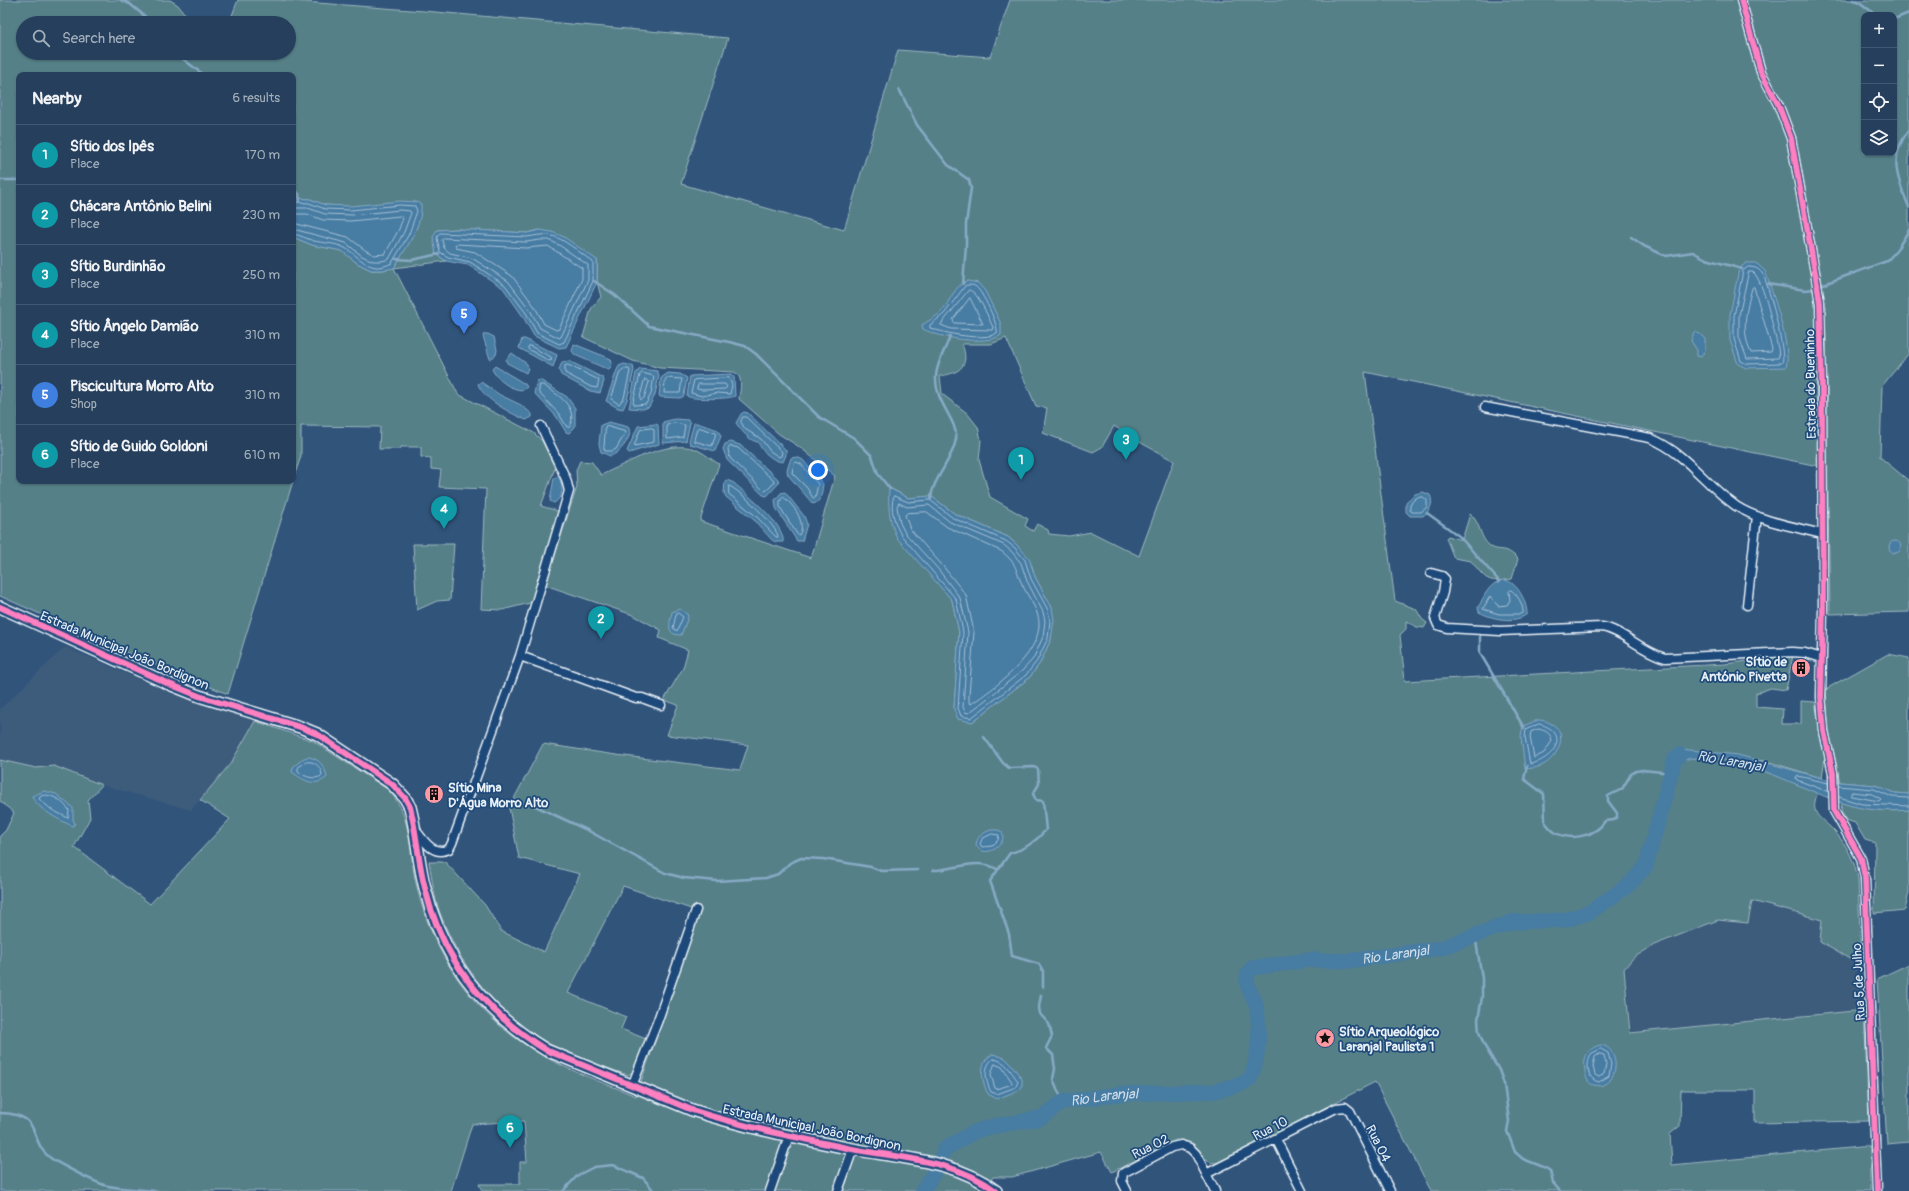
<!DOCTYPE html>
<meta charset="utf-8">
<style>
:root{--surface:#253f5c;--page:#2d4662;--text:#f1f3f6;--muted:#a3afbb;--line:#425872;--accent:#ff9aa2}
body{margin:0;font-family:Pangolin,sans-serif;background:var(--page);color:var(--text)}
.controls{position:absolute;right:12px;top:12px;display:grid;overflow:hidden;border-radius:8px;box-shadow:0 1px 3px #0004}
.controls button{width:36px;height:36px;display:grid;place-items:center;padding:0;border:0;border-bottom:1px solid var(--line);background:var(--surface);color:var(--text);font:20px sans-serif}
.you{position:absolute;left:818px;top:470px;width:14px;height:14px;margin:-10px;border:3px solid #fff;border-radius:50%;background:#1a73e8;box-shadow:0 0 0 6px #1a73e833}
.badge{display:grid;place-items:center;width:26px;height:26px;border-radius:50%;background:var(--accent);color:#fff;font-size:13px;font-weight:700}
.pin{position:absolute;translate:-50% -33px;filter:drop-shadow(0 1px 2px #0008)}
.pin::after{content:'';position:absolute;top:21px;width:14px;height:12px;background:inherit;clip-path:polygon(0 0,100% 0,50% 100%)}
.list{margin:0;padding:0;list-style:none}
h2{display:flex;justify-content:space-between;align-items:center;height:52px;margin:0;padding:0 16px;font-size:17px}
h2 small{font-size:13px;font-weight:400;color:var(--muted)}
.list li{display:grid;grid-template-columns:26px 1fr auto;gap:12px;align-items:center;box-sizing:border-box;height:60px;padding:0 16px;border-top:1px solid var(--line)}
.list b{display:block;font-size:15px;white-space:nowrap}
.list p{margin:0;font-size:13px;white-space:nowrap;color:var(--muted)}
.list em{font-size:13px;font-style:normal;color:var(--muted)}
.icon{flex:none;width:22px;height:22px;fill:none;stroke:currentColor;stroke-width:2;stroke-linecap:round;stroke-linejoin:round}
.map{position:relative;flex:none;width:1909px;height:1191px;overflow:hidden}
.search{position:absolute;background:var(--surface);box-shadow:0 1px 3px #0004;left:16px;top:16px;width:280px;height:44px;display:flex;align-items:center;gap:10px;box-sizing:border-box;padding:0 14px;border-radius:22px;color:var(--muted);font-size:15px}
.panel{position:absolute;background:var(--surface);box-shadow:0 1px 3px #0004;left:16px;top:72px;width:280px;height:412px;border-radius:8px}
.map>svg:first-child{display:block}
.built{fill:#3e5c7b}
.green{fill:#558088;stroke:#9eb8c0;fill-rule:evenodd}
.water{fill:#467ba3;stroke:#87aac5}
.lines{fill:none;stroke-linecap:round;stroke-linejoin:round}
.shore{stroke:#a7c2d6;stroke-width:1}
.stream{stroke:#87aac5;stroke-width:2.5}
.river{stroke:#467ba3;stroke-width:15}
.street-casing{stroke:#e8f1f8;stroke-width:11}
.secondary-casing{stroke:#e8f1f8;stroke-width:14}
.street{stroke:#1f4a7a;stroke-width:8}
.secondary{stroke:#1f4a7a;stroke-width:11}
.cycleway-casing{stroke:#1f4a7a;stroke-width:8}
.cycleway{stroke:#ff80c0;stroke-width:6}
.labels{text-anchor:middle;stroke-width:3.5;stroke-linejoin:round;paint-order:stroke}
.street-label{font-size:13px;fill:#e8f1f8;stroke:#1f4a7a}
.poi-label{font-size:13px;font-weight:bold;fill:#e8f1f8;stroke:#1f4a7a;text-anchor:start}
.water-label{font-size:14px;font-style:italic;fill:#d0dfeb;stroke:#1f4a7a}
</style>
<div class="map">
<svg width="1909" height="1191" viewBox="0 0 1909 1191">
<rect width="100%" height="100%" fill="#31547b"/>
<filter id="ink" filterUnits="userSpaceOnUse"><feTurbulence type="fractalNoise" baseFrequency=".025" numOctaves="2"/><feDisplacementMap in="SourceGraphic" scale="8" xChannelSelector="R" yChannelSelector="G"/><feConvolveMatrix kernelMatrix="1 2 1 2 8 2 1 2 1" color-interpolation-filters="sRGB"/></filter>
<g filter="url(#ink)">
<path class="built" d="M65,647L175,695L255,721L231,763L191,810L102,785L54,766L36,768L0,760V709Z
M1752,901L1822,920L1821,942L1860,965L1855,973L1862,979L1864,1010L1630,1033L1624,969L1633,958L1654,945L1719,920L1748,922Z"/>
<path class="green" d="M0,0H170L178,5L184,13L208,23H23V53H289V23H229L238,0H278L424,11L728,38L681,184L844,230L898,50L990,57L1010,0H1909V353L1882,386L1880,457L1909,481V612L1830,614L1826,388H1817L1818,466L1365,372L1395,601L1416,609L1422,619L1427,623L1424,628L1417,627L1406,621V629L1400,635L1405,681L1725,664L1793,655L1786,690L1771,688L1756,693V707L1783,709L1782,724H1801V701L1815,702L1825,757L1822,778L1766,761L1674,752C1669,759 1669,764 1671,772L1678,761C1721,748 1778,777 1818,792C1808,816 1822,817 1835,832C1847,845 1855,862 1858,879L1861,963L1860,965L1820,942L1822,920L1752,901L1748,923L1718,920L1654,945L1633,958L1624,969L1630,1033L1864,1010L1869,1121L1755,1123V1090H1681L1680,1126L1670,1134L1672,1165L1870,1146V1191H1431L1375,1082L1217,1163C1198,1164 1199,1139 1176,1140L1112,1172L1101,1152L1012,1177H993L985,1189L987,1191H482L479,1184H520V1162H527L524,1121L472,1124L451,1191H0V836L6,830L14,813L0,801V760L36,768L54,766L102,785L88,800L90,818L74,847L150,904L230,819L200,800L231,763L255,721L313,741L387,789C411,811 409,849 415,879C431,954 474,1017 542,1055C571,1072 605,1083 636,1096L700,912L623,886L568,993L626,1017L621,1029L646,1039L633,1072L628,1075C610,1069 591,1063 574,1056C510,1029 464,977 440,913C434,897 432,879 429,862H445L485,905L501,931L544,952L580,874L519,858L509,808L543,744L616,755L740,770L748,745L667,735L678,705L664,700L683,668L688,650L659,638L661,630L633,615L545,585L577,487L576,470L580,461L592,462L601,475C626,464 667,439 695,449C703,452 712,460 719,464L700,521L811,558L835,476L801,448L779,434L739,399C740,389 744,377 734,372L660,368L633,361L583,337L591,309L601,297L597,282V260L540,230L527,233L457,229L437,230L436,254L446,261L394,268L458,394L534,433L542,441L555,468L541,506L561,512L534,602L502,610L481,609L486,489L439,487L441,470L431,469V458L421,457V447H401L400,449H379L380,427L301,426V456L293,480V237L312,245L343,251L357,263L371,270H383L394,267L413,236L421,212L325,205L310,199L293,198V75H19V481H293L228,694L141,659L0,596ZM1864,15H1894V153H1864ZM1006,338L1036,406L1047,408L1043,433L1093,452L1102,447L1114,426L1134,439L1174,461L1139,556L1091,532L1069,536L1049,534L1048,530L1037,524L1033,531L1025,526L1028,519L990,497L979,460L981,440L978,427L967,413L942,394L940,376C961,373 970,365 962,344H991ZM890,488L908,498L931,496L955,514L1008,537L1018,546L1032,566L1035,577L1052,608L1051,639L1040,663L1029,678L972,722L954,709L959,632L952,600L931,575Z
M1470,514C1481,522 1479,538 1490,546C1499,553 1505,545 1518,559L1512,579C1486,583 1487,580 1471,561L1454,558L1446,538L1448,536L1462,540Z
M413,544H454L450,600L437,601L417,610Z
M1888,654L1909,658V794L1894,793L1875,785L1840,782L1828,731L1826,689Z
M1842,802C1864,809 1886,812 1909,810V892L1905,910L1874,913L1875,843L1865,840L1855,823L1846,820L1841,811Z
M1909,964V1142L1887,1144L1877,979Z"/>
<path class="water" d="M293,198L310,199L325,205L351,206L400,201L417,202L421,205C423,225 404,251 394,268L383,270H371L357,263L342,251L312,245L293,237Z
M457,229L527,233L540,230L552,232L564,237L597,260V282L566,347L559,348L534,336L522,315L503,288L468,265L446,261L436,254L433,237L437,230Z
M1746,263H1756L1765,271C1772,291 1792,348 1786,367L1746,368L1738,364L1730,340V315L1739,269Z
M968,281L978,283L985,291L1001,324V335C986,346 939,338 923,329L922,325C928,321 936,317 941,312C950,302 955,284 968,281Z
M1694,332L1700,334L1705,339V350L1701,357L1697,356V350L1691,341Z
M484,334H488L494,337L497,350L496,355L490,359L483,336Z
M522,339H525L557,355L553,367L519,348Z
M574,344L611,359L612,364L609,370L575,355L572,351Z
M512,353L527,364L528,368L526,373L507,363L506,360Z
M569,361L603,378L604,381L600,393L590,391L561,375L559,370L562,362Z
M624,364L633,366L634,370L627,400L623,409L618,408L606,401L617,370L619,366Z
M495,366L525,384L527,387L523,390C511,390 497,380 492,369Z
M640,369L657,371L659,375L655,395L649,407L643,409L629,408L636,373Z
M668,373L680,374L687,378L684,396L680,398L660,397L659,395L661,378Z
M731,374L734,377L735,396C729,399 692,400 687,396L690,376Z
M540,380L567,397L575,408V427L569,433L566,432L556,416L534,393L537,381Z
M481,382L500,395L521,405L532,414V417L526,420C512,414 483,399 478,384Z
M744,412L748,413L786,450V455L783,462C774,462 761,451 758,442C749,441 741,430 736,423L741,414Z
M675,419L688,420L690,423L686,441L663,443V422Z
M609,422L628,427L630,431C630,440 619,454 610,456L601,452L599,444L601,425Z
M694,423H697L718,430L721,436L715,451L690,444L689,441Z
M656,424L658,425L659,444L629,453L627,451L638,426Z
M731,442L740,445L778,479L779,483L767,496L763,495L727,460L723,449L725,444Z
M797,457L803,460L823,484C822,491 822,502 813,504L788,475L787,470L791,458Z
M557,476L559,477C563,487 564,497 554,503L550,501L554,478Z
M727,480L734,483C746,494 786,525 783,542H776L772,540L754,520L726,497L724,493L725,481Z
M889,488L908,498L931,496L955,514L1008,537L1018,546L1029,558L1035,577L1052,608L1054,620L1051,639L1040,663L1029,678L972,722L958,719L954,709L959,632L952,600L897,538C889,520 888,508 889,488Z
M785,492L804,516L807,524L802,541H797L776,508L775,500L781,493Z
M1423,492L1430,495C1434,504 1430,510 1423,516H1410L1406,512V502L1415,494Z
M1889 547a6 6 0 1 1 12 0a6 6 0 1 1-12 0Z
M1505,580C1518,583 1527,602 1527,614C1515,624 1492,619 1479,612L1478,608C1484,596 1490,581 1505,580Z
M680,609L687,614L688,617L681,635C665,635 670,623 672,612Z
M1538,720C1542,720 1547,721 1550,723C1571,733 1557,759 1541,766C1536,768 1530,768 1525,769L1521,736L1523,726Z
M1680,749L1738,755L1822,778L1840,782L1875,785L1894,793L1909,794V810C1887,812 1863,810 1842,803C1796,787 1728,746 1679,761L1671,773L1670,757L1674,752Z
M309,757C320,759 325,767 327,777C315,788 303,780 292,772L293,767L304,758Z
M44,791L56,794L73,808V820L75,823L73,826C62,822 36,808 32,796Z
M991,830H998L1002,832C1008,846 983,860 976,845C977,836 983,833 991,830Z
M1601,1045C1624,1049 1617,1092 1594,1085C1589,1084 1587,1080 1586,1076C1582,1062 1585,1048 1601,1045Z
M993,1054L1005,1058L1011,1064L1022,1079V1087L1019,1090L997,1099L988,1094C982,1082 977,1062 993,1054Z"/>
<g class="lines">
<path class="shore" d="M293,202L309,203L325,209L351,210L400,205L415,206L417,211L409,234L392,263C369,275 361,257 345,248C336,243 323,243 314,241C307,239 300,235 293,234
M293,208H308L325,214L352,215L400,210L410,211L411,213L404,232L389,259L382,261H373L362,256L346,243L293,229
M293,214H307L323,220L351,221L400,216L403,218L399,229L385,254L374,255L365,250L348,237L293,223
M440,233L527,237C534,236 541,234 549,235C564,238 580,253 593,262V281L564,342L559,344L537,333L526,313L505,285L470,262L448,257L440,252L437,238Z
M444,238L526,242L540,240H549L559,245L588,265V280L561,337L559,338L540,328L530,310L508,281L472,258L450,253L444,248L442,240Z
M457,244L526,248L548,246L582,268V279L559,329L556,330L544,324L535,307L512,276L475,252L456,248L455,245Z
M1748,267C1754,267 1758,268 1762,273C1768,281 1787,356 1782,363L1747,364L1741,361L1734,339V316L1743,271Z
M1749,272H1753C1764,281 1774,332 1778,348L1779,356L1778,358L1747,359L1739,337V316Z
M969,285C971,285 973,285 975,286C982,290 999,326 997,333C984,342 944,333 930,328V325L944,314L965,286Z
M1754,287L1772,349L1771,352L1751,353C1741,331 1746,311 1752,288Z
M969,290C979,292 988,318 993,327L992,330L951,329L941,325Z
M970,298L983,324L954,323L953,320Z
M530,346L551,357L552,360L549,361L528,349V347Z
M568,365L599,380L597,388L591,387L565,373V366Z
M624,369H629L630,371L624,398L619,404L611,399L620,372Z
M642,373L654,376L651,394L646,404L635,405L633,402L640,375Z
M667,378L682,379L680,393H664L665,381Z
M729,378L732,385L730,394L717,393L702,396L691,393L694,380Z
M645,379L649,382L644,398L641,400L640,398Z
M699,384H725L727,387L725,389L702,390L697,389Z
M540,385H543C558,395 578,406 570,427H567L559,414L539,393Z
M743,417H746L782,452L781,456L779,457L770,451L761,439L745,429L741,422Z
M675,423L685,425L683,437L667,439V425Z
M606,426L626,432L616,449L612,451H605L604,448Z
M698,427L716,433L712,446L694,441Z
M652,428L654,430V442L634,446L640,430Z
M731,446L738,448L774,481V483L767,490L764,491L730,458L728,449Z
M796,462L801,464L818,484L815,498H813L807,488L792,473L794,463Z
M729,486C738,488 779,528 778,537H776L757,517L729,494Z
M894,496L908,502L930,500L953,518L1006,541L1015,548L1025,560L1031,579L1048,610L1050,621L1048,638L1037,661L1026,675L971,718L961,716L958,708L963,632L956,599L901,535C895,524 889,508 894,496Z
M783,497C793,503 807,524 799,535L797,534L780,507V502Z
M1423,497L1427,500V507L1421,512H1412L1410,510V504L1416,498Z
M899,503L907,507L929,505L950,522L1004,545L1012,552L1021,563L1027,581L1043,612L1045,621L1043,637L1033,659L1022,671L969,713L965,712L963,707L968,632L960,598L938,569L905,533L900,523L897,507Z
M927,512L947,527L1001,551C1019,565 1014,569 1023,586C1027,595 1034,604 1037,613C1050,648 996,687 971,704L969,702V695L974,632L966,595L942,565L910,529L905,515L907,513Z
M1511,590C1517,594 1523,604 1523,612L1521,614H1499L1483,609L1490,596L1498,606L1507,605L1510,600L1509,592Z
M678,613L683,617L677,631L673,628L676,615Z
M1539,724C1572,732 1554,760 1530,764L1525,737L1526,730Z
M1539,729C1546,731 1551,733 1552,741L1544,753L1534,758L1530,737L1531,732Z
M306,762C315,760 322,768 322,776C313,780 305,777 298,771V768Z
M1828,783L1798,776L1796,778L1797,780L1829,792
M1838,786L1874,789L1892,797L1909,798
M1852,792L1872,794L1881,799L1879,801L1851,796Z
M44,795C55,795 63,802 69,810L68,818L52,810L39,799L40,797Z
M1839,797L1862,804L1909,806
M992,834L999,835L998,840L992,846L982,847L980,844L982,839Z
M1601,1049L1608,1053L1611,1064L1609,1076L1599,1082C1586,1079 1586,1063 1591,1054Z
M1600,1054L1604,1055L1606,1064L1604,1074L1599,1077L1595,1075L1593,1066L1595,1057Z
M993,1059C1006,1060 1010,1071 1018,1081L1016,1087L997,1094L991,1092C986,1082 982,1067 993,1059Z
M995,1064L1002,1067L1012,1082V1084L997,1089L995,1088L991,1075Z"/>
<path class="stream" d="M121,0L130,4L153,23
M1853,0L1858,1L1876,15
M1894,19L1909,13
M175,53L204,75
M899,89L917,125L948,165L969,180L971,188L966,224V245L963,284
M1909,130C1888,156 1897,179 1909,207
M0,180H19
M293,187L299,194L300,202
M1631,237L1644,246L1666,256L1693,252L1706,259L1742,269
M396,259L412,260L439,254
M594,281L615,295L649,326L729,342L745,346L756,354L819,417L854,438L872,456L878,474L890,489
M1768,284L1805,290L1814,289
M1821,285L1887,261L1896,251L1909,230
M931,499C932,479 953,460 956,439C958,420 934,402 936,376C937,361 946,349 950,336
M1427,513L1459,536L1499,581L1498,583
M1480,634V653L1524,728
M984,737L1003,763L1009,768L1034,767L1038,769L1039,784L1033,794L1036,800L1043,801L1046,830C1037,840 1024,850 1010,853L990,881L1009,934L1012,956L1039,964L1043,971V987
M1527,766L1524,779L1544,794L1545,822C1548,826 1552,831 1556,833C1572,841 1596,836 1605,821L1614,820L1617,817V813L1608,801V796L1622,789L1631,774L1636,771L1643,770L1671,773
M531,804L587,830L665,873L684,878L717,881L766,878L778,874L790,863L801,858L823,859L871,867L881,871L918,870
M933,870C955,870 977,857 997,869
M1475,935L1482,978V997L1478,1020L1479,1032L1484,1045L1499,1070L1504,1084L1509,1121L1507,1131L1515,1152L1523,1159L1546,1168L1550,1171L1553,1183L1560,1191
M1041,995L1039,1007L1040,1014L1049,1024L1052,1036L1046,1048L1053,1055L1055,1069L1053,1079L1063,1102
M0,1113C48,1114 24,1143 55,1161C66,1167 97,1184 108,1186C123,1189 139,1189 154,1191
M563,1191L578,1175L594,1167L613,1165L643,1178L654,1191"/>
<path class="river" id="s1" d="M922,1191L932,1176L945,1149L974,1132L989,1127L1041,1118L1063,1102L1119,1094L1215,1091L1241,1084L1250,1079C1259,1058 1261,1028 1256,1005C1254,997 1246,988 1247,979C1247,975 1249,971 1252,968L1309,960L1347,961L1441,948L1512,922L1565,920L1590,912L1630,884L1646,866L1675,758L1680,755"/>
<g class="street-casing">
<path id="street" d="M1741,0L1761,72L1778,104L1791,138L1816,278L1820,303L1822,388L1823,609L1821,697L1824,731L1833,773L1834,811L1861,858L1865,878L1877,1191
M1485,407L1650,438C1688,454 1704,484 1736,506C1759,521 1796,527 1822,534
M1431,573L1442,576L1445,579L1443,592L1435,618L1438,625L1447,628L1500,631L1602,627C1622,630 1642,652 1665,658L1792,652L1805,653L1822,658
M1747,605L1757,516
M520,656L636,698H642L661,705
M414,828C423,839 432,857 449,849L452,843L520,656L569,491L566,479L541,426
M632,1086L658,1020L696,910
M1276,1139L1302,1191
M1206,1174L1336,1108L1345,1107L1350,1111L1390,1191
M770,1191L789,1136
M838,1191L853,1149
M1127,1191L1122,1181L1123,1173L1172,1147L1181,1145L1190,1148L1196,1154L1215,1191"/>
</g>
<g class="secondary-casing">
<path id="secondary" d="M0,607L169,684L199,696L300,727L317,734L392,784L405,798L410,807C417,834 418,862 425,888C442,960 484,1012 546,1050L692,1110C744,1127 798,1138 852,1149C900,1158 956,1160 996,1191"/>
</g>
<use href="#street" class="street"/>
<use href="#secondary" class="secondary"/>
<g class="cycleway-casing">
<path id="cycleway" d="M1741,0L1761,72L1778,104L1791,138L1816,278L1820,303L1822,388L1823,609L1821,697L1824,731L1833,773L1834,811L1861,858L1865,878L1877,1191
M0,607L169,684L199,696L300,727L317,734L392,784L405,798L410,807C417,834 418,862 425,888C442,960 484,1012 546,1050L692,1110C744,1127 798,1138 852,1149C900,1158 956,1160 996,1191"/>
</g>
<use href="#cycleway" class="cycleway"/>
</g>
</g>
<defs>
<g id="building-disc" transform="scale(1)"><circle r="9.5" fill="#ff9aa2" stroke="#1f4a7a"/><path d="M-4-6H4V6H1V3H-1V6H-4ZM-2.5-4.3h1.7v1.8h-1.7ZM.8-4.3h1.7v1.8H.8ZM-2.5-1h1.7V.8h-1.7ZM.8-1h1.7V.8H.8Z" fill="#111"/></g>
<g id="sight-disc" transform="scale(1)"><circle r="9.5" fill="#ff9aa2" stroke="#1f4a7a"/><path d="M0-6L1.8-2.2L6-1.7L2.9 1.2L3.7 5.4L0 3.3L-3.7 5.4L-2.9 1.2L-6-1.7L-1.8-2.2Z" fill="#111"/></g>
</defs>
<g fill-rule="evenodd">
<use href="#building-disc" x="1801" y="668"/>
<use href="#building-disc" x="434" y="794"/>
<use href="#sight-disc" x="1325" y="1038"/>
</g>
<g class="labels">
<g class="street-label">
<text transform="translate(1810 384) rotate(-91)" y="5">Estrada do Bueninho</text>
<text transform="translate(125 650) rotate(23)" y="5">Estrada Municipal João Bordignon</text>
<text transform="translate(1858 982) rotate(-93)" y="5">Rua 5 de Julho</text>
<text transform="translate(812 1127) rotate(12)" y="5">Estrada Municipal João Bordignon</text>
<text transform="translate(1270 1128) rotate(-27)" y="5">Rua 10</text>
<text transform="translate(1379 1143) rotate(63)" y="5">Rua 04</text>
<text transform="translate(1150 1146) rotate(-26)" y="5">Rua 02</text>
</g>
<g class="poi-label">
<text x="1787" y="666" text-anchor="end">Sítio de<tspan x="1787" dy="15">António Pivetta</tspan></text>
<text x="448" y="792">Sítio Mina<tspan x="448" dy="15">D'Água Morro Alto</tspan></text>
<text x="1339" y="1036">Sítio Arqueológico<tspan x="1339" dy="15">Laranjal Paulista 1</tspan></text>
</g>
<g class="water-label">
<text transform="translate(1731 761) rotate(10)" y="5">Rio Laranjal</text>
<text dy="5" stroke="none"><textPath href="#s1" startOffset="627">Rio Laranjal</textPath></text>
<text dy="5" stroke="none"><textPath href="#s1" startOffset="219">Rio Laranjal</textPath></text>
</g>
</g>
</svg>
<div class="controls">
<button>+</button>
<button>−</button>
<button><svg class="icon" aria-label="locate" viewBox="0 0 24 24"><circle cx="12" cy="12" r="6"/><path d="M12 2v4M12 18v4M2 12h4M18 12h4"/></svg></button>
<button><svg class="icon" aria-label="layers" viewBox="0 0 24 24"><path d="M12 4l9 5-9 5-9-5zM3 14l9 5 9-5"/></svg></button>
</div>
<div class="you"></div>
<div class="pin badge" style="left:1021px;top:480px;background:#0f9aa8">1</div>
<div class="pin badge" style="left:601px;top:639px;background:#0f9aa8">2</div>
<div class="pin badge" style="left:1126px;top:460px;background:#0f9aa8">3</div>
<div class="pin badge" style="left:444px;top:529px;background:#0f9aa8">4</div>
<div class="pin badge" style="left:464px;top:334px;background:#3f7fe0">5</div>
<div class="pin badge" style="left:510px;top:1148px;background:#0f9aa8">6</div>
<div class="search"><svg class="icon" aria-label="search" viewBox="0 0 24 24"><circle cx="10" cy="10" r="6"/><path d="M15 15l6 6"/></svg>Search here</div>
<section class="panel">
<h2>Nearby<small>6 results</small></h2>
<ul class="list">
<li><span class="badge" style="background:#0f9aa8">1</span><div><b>Sítio dos Ipês</b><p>Place</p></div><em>170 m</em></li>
<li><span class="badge" style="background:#0f9aa8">2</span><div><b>Chácara Antônio Belini</b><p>Place</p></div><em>230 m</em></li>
<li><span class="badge" style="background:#0f9aa8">3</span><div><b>Sítio Burdinhão</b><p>Place</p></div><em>250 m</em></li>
<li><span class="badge" style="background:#0f9aa8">4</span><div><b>Sítio Ângelo Damião</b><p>Place</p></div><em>310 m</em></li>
<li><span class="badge" style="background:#3f7fe0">5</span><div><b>Piscicultura Morro Alto</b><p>Shop</p></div><em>310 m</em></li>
<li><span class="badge" style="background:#0f9aa8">6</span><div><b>Sítio de Guido Goldoni</b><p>Place</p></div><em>610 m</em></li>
</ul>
</section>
</div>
